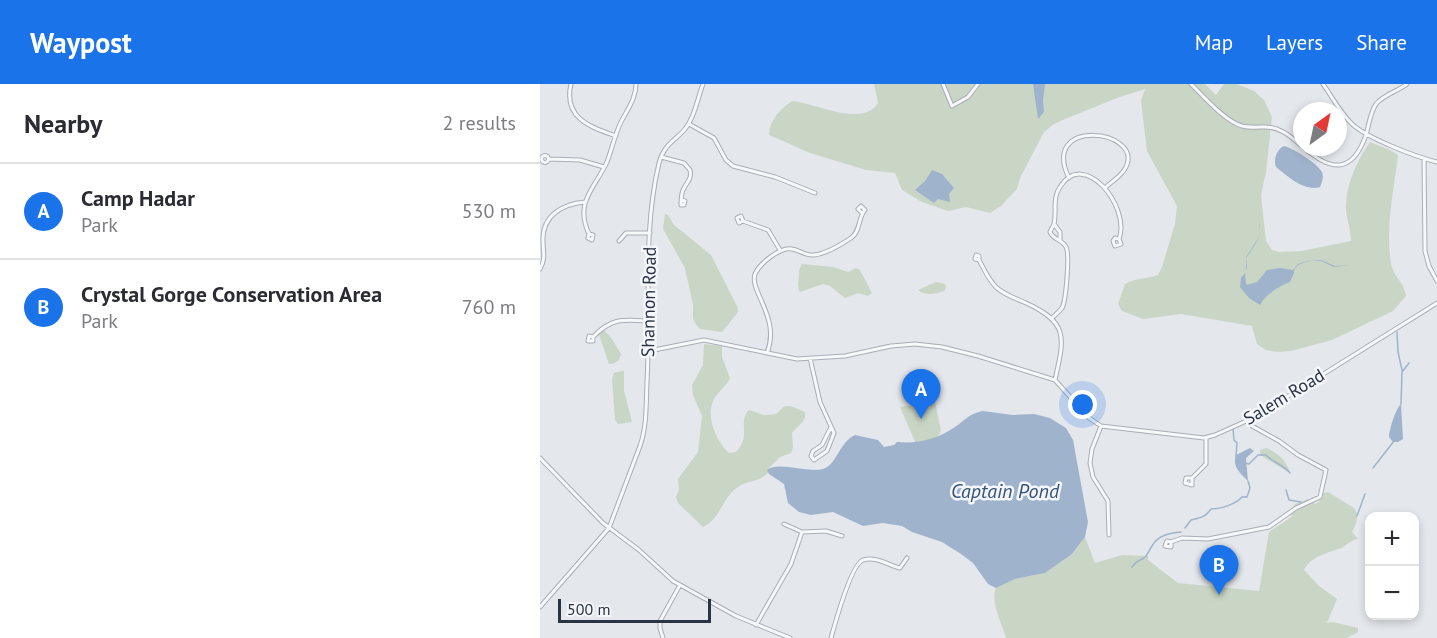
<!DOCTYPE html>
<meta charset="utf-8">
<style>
:root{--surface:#fff;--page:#f2f2f3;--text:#2b2b33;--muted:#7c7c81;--line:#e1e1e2;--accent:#1a73e8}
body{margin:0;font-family:"PT Sans",sans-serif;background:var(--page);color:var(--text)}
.controls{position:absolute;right:18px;bottom:18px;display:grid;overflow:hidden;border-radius:12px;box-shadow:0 3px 9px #0003}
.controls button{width:54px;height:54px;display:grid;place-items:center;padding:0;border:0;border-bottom:2px solid var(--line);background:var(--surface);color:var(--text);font:30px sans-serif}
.compass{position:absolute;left:753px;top:18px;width:54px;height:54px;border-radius:50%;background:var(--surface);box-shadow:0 3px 9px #0003;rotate:33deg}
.scale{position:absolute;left:18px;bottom:15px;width:153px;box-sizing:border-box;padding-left:6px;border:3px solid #2b3445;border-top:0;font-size:16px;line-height:21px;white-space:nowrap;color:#2b3445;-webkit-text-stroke:4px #f4f6f9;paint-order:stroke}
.you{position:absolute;left:543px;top:321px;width:21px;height:21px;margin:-15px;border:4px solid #fff;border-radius:50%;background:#1a73e8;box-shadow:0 0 0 9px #1a73e833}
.badge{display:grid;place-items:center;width:39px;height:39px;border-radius:50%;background:var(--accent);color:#fff;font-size:20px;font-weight:700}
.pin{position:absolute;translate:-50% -50px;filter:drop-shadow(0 2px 3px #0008)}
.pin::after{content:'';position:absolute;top:32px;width:21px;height:18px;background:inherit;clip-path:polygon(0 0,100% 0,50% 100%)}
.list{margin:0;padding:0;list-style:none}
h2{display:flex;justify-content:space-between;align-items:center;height:78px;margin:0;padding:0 24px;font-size:26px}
h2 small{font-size:20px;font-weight:400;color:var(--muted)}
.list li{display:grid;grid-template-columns:39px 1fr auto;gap:18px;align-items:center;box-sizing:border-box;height:96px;padding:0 24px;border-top:2px solid var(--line)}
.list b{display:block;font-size:22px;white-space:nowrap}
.list p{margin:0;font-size:20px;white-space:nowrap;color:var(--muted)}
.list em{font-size:20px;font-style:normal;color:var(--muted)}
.map{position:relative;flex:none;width:897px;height:554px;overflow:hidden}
header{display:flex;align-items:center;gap:36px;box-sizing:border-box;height:84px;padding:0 30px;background:var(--accent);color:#fff}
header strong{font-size:28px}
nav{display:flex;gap:33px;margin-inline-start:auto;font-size:21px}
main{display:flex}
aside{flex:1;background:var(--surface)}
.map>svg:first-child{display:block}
.green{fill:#c9d6c5}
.water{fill:#9fb4cc}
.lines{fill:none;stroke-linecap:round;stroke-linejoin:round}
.stream{stroke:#9fb4cc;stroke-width:1.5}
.minor-casing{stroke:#a9aeb7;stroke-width:5}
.minor{stroke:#f7f8fa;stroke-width:3}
.labels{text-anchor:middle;stroke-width:5;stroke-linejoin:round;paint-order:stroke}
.street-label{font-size:18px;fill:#2b3445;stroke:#f4f6f9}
.water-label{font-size:20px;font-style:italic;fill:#34527a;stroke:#f4f6f9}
</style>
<header>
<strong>Waypost</strong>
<nav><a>Map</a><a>Layers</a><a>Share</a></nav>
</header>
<main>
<aside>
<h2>Nearby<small>2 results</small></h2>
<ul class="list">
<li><span class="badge">A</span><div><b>Camp Hadar</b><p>Park</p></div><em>530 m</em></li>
<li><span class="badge">B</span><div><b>Crystal Gorge Conservation Area</b><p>Park</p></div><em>760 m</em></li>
</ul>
</aside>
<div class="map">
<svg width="897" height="554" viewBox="0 0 897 554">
<rect width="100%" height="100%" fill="#e4e7ec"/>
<path class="green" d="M334,0H665L676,11L684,0H697L714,7L724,16L732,33L726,88L721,111L726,157L732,166L740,168L762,167L811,157C811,145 805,132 806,120C807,98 818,75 830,58L850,66L858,71C854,107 845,143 851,179C853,193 864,197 866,212L853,227L792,256L751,267L738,268L726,266L717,260L712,242L641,230L603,235L582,227L578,220L585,200C595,194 607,195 618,191L622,183L635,140L637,122L607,67L601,17L605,5L577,14L525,35L514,40L504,48L480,94L477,105L461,122L450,129L426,123L408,127L382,118L362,106L355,89L326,86L270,69L229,51C229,37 240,25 252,17C275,19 323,44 338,19Z
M125,130L128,131L134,141L171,171L197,222L198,228L182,248L160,245L155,239L153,234V221L145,184L123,145Z
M262,180L293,183L308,188L316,184L320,186L332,209L328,212L318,209L305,214L290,202L283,200L260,208C256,202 260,193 259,186Z
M396,198L405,200L406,204L404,207C397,210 384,212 378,206Z
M63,245L72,255L81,270L79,276L73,280H69L59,251V247Z
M164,260L182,262V273L190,294C186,303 177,308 173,317C166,334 176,357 189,369L196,368C212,351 197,338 209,326C215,327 221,332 228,331C248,331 234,313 265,328C267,338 257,342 252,349L253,363L251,369L240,373L228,385V389C217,399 208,396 198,403C182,413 181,435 163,443L138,419L136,413L139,406L138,395L158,368L162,332L153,311L152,301L163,281Z
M82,287H84V307L92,338L78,340L75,336L72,295L74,289Z
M395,318L401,346L397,356L376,360L360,323Z
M727,364C739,371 746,375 750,389L720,371V366Z
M788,408L814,424C820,431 816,441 812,448L818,455C811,456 807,461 801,464C788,469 771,472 764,486L779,502L797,515L787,539L793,538L818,544V548L807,554H466C462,539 450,518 456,504L475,495L505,489L532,470L545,453L555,479L582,471L608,472V476L638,499L719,507L729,448L750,434L752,432L750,428L755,420L768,415L775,420L779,418L784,409Z"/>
<path class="water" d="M493,0H505L503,17L504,28L498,35Z
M744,62C753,64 778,80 782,88C784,94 782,98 780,103C765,108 747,92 736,83C733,75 737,65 744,62Z
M392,86L402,90L414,104L409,110L410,118L398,115L394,119L375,106L385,97Z
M717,129C723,152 719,155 706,174C707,183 703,193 707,201L717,198L727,186L740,184L753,186L758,180L770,176H781L795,182L810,181L794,183L781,177L771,176L758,181L754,186V189L750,198C739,202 725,211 720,221L709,214L700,203L701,194L705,189L707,182L706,173L719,153L720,142Z
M861,320L863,355L858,358H853L849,353C849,346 856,324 861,320Z
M443,327L473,331L494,330L510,334L526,344L533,356L548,438L545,453L532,470L505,489L475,495L456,504L448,500L433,479L421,470L402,458L372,448L362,442L343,439L323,442L293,428L271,431L259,428L248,419L244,400L229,390L227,386C238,377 267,389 283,385C297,381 299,358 315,351L338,356L344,363L354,361L357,358C378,360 398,355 415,343C427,335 428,330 443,327Z
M710,364L714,367L706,374L708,397C700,389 692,383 696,371Z"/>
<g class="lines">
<path class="stream" d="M857,248L858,268L862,286
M861,320L862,288L869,279
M693,345L694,356L697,359L696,373
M705,379L709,380L718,371H726C733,378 745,382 750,389
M833,384L854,357
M746,406L749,416L761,418
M817,432L825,410
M645,444L651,436C663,433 665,433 671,425C681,425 696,420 702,413H707L710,404L708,397
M592,483C596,477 598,477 604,474C608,471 609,466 612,462C618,451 630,449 641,448"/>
<g class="minor-casing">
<path id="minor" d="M31,0C23,34 50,43 76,52
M403,0L412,22L428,13L438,0
M651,0C664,13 685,37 702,42C710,44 718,43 725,43C741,43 751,53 762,62
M783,0C792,13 800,28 811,39C826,54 876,73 897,78
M149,40L174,54L186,76L193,82L235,93L275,109
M763,63C790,87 812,91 826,51C829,41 830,29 836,20C843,11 858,7 867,0
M1.5 75a3.5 3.5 0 1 1 7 0a3.5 3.5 0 1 1-7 0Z
M121,73L144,79L150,86C152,96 147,97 143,106C141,111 141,117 141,121H144L145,117L142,116
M9,75L40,76L64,83
M884,75L885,167L889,182L897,197
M529,94C499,33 604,45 586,83C582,92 572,97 566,103
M203,137L199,139L197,134L201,132L203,137L228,146L240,166
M514,140L520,148V157
M49,150L53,151L52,156L48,154L49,150C34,118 55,104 67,78C72,65 75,50 81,38C87,26 96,15 96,0
M79,157L86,149H110
M439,176L435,175L436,171L439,172V176C444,185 449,197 457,204C465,211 477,215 486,219C530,239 524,255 515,296
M0,185C6,174 3,168 3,157C2,131 23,120 45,118
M512,234C515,231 519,228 522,224C526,217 530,170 526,163C522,155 513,156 510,148C511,145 513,143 514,140C517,128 512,114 520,103C544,64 591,123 579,155L575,154L573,157L575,162L581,160L579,155
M53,253V257H48L49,252L53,253C72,233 83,236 109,237
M109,267L164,256L257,275L305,272L351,262L375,260L402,263L438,272L515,296L549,334L561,342L664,354L675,351L713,334L897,219
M227,269C241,234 209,207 215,190C220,179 240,163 252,165C260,166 265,172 274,171C285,170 302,160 311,154C321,147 318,133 325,126L321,122L318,125L322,129
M270,274L280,318L294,349L287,367L274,376L271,372L273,367L282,361L291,343
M561,342L552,365L550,379L553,393L568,417L569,451
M0,374L63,439L99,466L133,497L196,532L250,554
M652,394V401L645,399L646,394H652L666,380V354
M244,440L262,448L286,447L302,452
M631,458V463L625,462L627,457L631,458L642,454L668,455L729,443L756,424L780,413L786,386L758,371L739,357L712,342L707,337
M0,523L69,444L100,362C107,342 106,320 107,298C111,226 102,150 119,79C125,56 141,55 149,39C156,27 158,13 163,0
M216,541L251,480L262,448
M123,554L120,544V537L140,501
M291,554C295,540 311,480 323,476C336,472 348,481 360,484L367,474"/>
</g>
<use href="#minor" class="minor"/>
</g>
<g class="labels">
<g class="street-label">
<text transform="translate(109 218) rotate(-89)" y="6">Shannon Road</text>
<text transform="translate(744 313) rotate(-31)" y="6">Salem Road</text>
</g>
<g class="water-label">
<text x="465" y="414">Captain Pond</text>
</g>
</g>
</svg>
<div class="controls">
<button>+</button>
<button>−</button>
</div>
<svg class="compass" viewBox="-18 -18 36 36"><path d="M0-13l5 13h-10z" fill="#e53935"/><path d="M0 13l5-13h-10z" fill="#7c7c81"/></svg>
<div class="scale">500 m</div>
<div class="you"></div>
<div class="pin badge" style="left:381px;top:335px">A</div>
<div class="pin badge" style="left:679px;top:511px">B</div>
</div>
</main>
